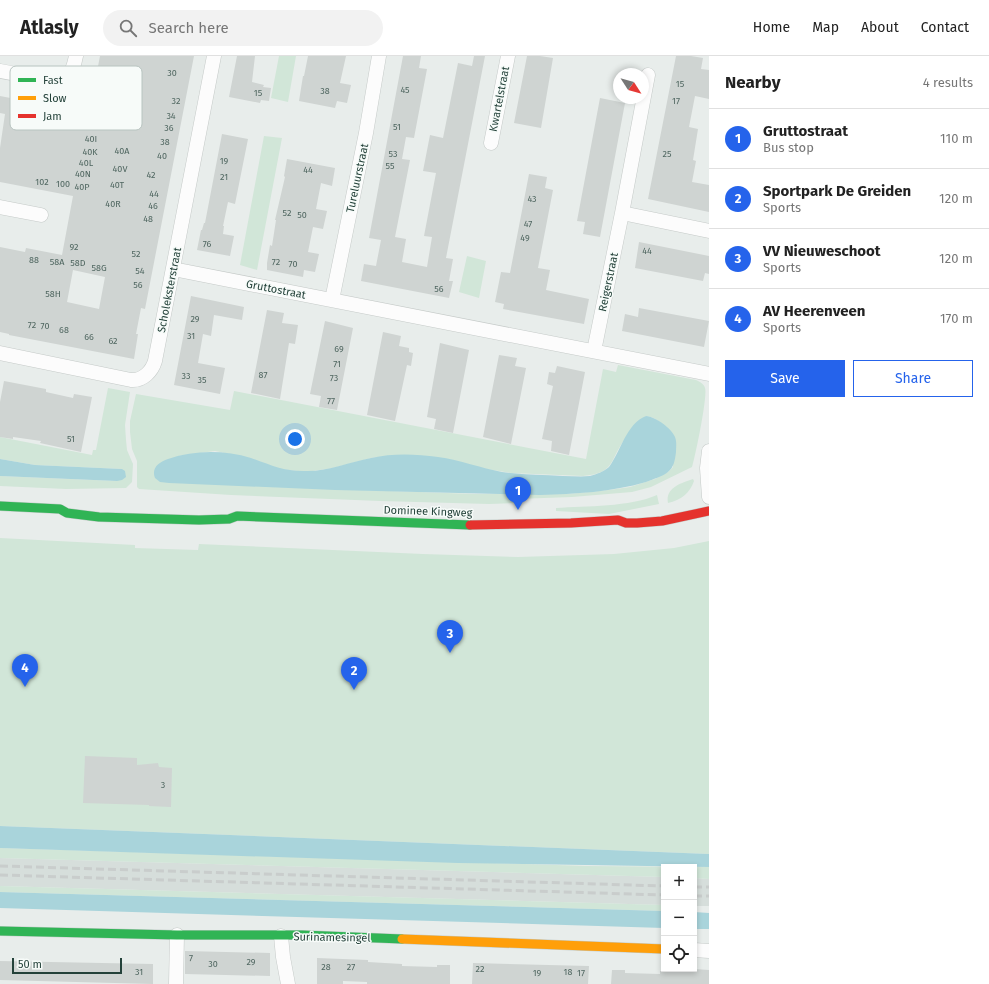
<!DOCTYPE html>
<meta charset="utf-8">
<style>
:root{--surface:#fff;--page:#f2f2f2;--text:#222;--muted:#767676;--line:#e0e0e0;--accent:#2563eb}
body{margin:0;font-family:"Fira Sans",sans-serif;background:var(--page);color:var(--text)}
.controls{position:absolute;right:12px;bottom:12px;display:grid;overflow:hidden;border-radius:0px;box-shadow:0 2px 6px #0003}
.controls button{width:36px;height:36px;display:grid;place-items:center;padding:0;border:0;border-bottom:1px solid var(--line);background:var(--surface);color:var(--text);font:20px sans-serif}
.compass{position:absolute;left:613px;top:12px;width:36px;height:36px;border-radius:50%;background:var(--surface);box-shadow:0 2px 6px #0003;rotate:126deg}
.scale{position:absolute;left:12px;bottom:10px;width:110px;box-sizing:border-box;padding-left:4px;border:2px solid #24423a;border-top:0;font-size:11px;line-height:14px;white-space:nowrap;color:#24423a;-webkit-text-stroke:3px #f7fbf9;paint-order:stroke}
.you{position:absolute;left:295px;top:383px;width:14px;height:14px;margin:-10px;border:3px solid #fff;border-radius:50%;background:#1a73e8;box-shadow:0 0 0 6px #1a73e833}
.badge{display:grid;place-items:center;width:26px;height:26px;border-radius:50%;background:var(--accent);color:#fff;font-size:13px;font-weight:700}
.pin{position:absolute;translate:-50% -33px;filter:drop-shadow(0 1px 2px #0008)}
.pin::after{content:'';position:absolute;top:21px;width:14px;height:12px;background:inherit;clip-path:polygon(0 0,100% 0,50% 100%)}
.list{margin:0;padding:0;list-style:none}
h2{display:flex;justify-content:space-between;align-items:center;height:52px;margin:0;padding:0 16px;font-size:17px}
h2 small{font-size:13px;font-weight:400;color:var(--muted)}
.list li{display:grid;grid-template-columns:26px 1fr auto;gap:12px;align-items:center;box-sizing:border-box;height:60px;padding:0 16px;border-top:1px solid var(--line)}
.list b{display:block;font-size:15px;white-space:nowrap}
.list p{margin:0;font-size:13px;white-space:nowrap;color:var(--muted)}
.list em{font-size:13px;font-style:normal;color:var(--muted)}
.actions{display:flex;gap:8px;padding:12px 16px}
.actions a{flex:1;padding:9px 0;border:1px solid var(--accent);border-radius:0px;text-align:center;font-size:14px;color:var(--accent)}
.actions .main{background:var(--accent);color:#fff}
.icon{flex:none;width:22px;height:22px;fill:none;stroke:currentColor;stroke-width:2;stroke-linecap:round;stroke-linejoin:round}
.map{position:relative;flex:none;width:709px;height:928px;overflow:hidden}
header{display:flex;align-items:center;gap:24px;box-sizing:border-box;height:56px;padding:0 20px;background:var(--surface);border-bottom:1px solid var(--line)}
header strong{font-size:19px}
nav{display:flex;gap:22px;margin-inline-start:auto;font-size:14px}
.search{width:280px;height:36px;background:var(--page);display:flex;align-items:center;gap:10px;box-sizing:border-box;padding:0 14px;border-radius:22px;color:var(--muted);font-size:15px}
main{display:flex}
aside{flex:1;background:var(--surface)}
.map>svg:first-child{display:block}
.built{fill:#d6dedb}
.green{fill:#d1e6d8;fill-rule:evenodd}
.water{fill:#a9d4db}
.building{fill:#cfd4d2;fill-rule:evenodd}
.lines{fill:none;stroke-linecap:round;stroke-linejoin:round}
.street-casing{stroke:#c5cac8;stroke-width:15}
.fast-casing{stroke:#c3cbc8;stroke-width:10}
.slow-casing{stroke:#c3cbc8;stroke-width:10}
.jam-casing{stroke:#c3cbc8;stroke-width:10}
.street{stroke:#fcfcfc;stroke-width:14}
.fast{stroke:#30b455;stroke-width:9}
.slow{stroke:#ff9f0a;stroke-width:9}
.jam{stroke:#e5322d;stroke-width:9}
.rail{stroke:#c9cdcc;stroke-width:3;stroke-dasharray:8 4;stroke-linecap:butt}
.labels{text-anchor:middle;stroke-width:3;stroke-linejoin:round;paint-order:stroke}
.number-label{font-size:9px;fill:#506761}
.street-label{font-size:11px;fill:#24423a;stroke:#f7fbf9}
.key{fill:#f7fbf9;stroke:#b8c4c0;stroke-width:1}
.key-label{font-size:11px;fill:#24423a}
</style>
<header>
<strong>Atlasly</strong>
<div class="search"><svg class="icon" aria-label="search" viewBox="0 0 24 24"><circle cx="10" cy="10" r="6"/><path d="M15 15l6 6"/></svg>Search here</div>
<nav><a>Home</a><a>Map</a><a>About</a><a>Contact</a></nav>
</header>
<main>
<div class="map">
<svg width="709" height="928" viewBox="0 0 709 928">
<rect width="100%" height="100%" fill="#e8edeb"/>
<path class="built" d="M0,802L664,821V849L0,830Z
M694,822L709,823V850H694Z"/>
<path class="green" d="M279,0H296L288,46L271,42Z
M264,80L282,82L257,214L240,209Z
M467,200L486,205L479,242L459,236Z
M618,309L696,324C700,326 704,328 705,332C708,339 695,402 692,411L651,431L632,436L572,441L516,443V447L489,448L380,445L231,439L139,433L137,431V405L132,393L130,376V365L136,338L230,354L234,335L586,403L603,313L616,316ZM646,360C656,361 662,368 669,374L673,411L668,416L655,423L630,431L609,434L568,438H475L306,432L178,400L215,395L249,402L279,413L306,416L333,412L371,402L396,399L511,417L583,420C616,417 609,404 625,383C631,375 639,368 646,360Z
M108,332L130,336L125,369L126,384L127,394L133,408L132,426L126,432L66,433L0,430V420L117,425L122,413L35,409L0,403V381L92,399L93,394H96Z
M693,423L694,425C690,437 681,444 668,447C665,432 681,427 693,423Z
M657,439L659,448L609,458L556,455V452C586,450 630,451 657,439Z
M0,482L135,489V492L198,494L199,488L423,498L518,501L614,498L674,492L709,485V798L0,770Z
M0,792L588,810L709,811V823L694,822V811H664V821L0,802Z
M0,830L664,849V855L0,836Z"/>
<path class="water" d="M646,360C656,361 671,372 675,381C677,386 676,391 676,396C675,404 674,411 668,416C662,421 653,423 646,426C612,436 575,438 540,439L335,434L169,427L160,426L155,422C151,412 159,406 168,403C195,394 224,394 251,402C271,409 282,415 304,415C327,416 349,406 371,402C393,397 416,398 438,401C460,404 481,412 502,416C522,419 543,419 563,420C572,420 581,421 590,420C597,418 603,416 609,411C621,395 626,368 646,360Z
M0,403L35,409L122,413L125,415L126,421L122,424L117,425L0,420Z
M0,770L709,798V811L458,807L0,792Z
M0,836L664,855V872L0,852Z
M694,856L709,857V873H694Z"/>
<path class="building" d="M100,0H194L145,253L141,252L136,278H138L134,303L9,279V278L0,276V191L25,196L26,192L62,199L73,140L0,126V92L5,58L0,57V40L89,57ZM73,214L105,221L99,253L67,246Z
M237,0H255L252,26L264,29L263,31L271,32L269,45L261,44L260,47L229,41Z
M308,0H346L340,27L351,29L347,47L337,45L335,52L299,45L303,20H304Z
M403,0H421L419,12L427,13L414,82L406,81L402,103L410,104L395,181L406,183L402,206L427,211L432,181L424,180L436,117L423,115L430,79L443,82L458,7L472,10L474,0H485L446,202L453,203L449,225H453L449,242L361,225L364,208L376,210L381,184L369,182Z
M527,0H540L553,2L541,72L514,67Z
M676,0H691L703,2L701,13L709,14V43L695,40L689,71L698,73L693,104L696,105L692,126L709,129V156L648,143Z
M600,42L625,47L600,181L583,178L585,166L577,165Z
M222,78L248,83L235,148L228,146L223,170H224L223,178L234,180L230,200L197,194L201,174H202L204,167H205Z
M287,103L335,112L332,130L321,127L316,153L327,155L323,173L313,171L308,196L319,198L315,216L304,214L303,221L267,214V207L270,189L272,190L276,164H275L285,121L284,120Z
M529,118L547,121L545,132L553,134L538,212L550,214L546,234L589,243L584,268L503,253L504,248L495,246L501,216L510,217Z
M639,186L709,200V218L705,217L703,225L635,212Z
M191,240L244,251L242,264L214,259L211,280L203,278L198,307L225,312L220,338L174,329Z
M639,252L709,265L704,291L622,275L625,258L638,261Z
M267,254L284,257L282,267L298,269L295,288L289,287L280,343L251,337Z
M325,265L353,272L337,354L319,351L321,340L310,338Z
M383,276L401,280L399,290L409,292V296L413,297L411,310L407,309L395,365L367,359Z
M440,287L469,294L453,377L434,373L436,363L427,361Z
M499,299L517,302L515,310L526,312L511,388L483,381Z
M557,310L585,316L569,399L551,395L552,385L542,383L553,330L547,328L549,316L555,317Z
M4,325L46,333V336L73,342L74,338L92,341L81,396L40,387L41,385L13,381V383L0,381V346Z
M85,700L137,702V709L158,707L159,711L172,712L171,751L149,750V749L83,747Z
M185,895L270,897V920L185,918Z
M317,902L368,904V906L402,908V910L437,911V909H450V928H367V926L343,925V928H317Z
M0,905L153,908V928L0,924Z
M473,907L589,910L588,928H472Z
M694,913L709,914V928H611L612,914H625V917L660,918V915L694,916Z"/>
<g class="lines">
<g class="street-casing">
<path id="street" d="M0,15L54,25C70,23 73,15 76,0
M648,19L622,157L709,175
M491,87L508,0
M0,151L41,159
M173,213L709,318
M332,244L366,77L379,0
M594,295L622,157
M0,297L131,324C143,325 152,315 155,305L214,0
M709,395L707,412L709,441
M281,880L283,901L288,928
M694,894L709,895
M176,928L177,879"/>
</g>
<g class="fast-casing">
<path id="fast" d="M0,450L60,453L67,457L99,461L199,464L229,463L237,460L470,469
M0,875L177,879H302L402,883"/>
</g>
<g class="slow-casing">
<path id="slow" d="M402,883L664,893"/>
</g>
<g class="jam-casing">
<path id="jam" d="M470,469L571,467L618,464L626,467H637L662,465L709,455"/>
</g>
<use href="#street" class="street"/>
<use href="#fast" class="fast"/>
<use href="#slow" class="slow"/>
<use href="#jam" class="jam"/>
<path class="rail" d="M0,810L664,830
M0,819L664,839
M694,831H709
M694,840H709"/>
</g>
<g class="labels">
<g class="number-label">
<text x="172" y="20">30</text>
<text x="680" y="31">15</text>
<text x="405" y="37">45</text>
<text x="325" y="38">38</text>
<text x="258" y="40">15</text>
<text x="176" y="48">32</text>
<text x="676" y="48">17</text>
<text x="171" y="63">34</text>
<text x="397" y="74">51</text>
<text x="169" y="75">36</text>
<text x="91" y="86">40I</text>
<text x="165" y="89">38</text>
<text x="122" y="98">40A</text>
<text x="90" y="99">40K</text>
<text x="393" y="101">53</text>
<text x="667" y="101">25</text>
<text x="162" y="103">40</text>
<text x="224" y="108">19</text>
<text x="86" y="110">40L</text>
<text x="390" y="113">55</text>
<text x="120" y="116">40V</text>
<text x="308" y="117">44</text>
<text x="83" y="121">40N</text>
<text x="151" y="122">42</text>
<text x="224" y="124">21</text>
<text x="42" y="129">102</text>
<text x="63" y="131">100</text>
<text x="117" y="132">40T</text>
<text x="82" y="134">40P</text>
<text x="154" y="141">44</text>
<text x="532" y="146">43</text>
<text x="113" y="151">40R</text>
<text x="153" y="153">46</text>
<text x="287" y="160">52</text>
<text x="302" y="162">50</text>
<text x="148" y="166">48</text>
<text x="528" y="171">47</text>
<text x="525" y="185">49</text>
<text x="207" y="191">76</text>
<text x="74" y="194">92</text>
<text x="647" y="198">44</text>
<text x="136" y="201">52</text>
<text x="34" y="207">88</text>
<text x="57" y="209">58A</text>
<text x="276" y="209">72</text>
<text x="78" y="210">58D</text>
<text x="293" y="211">70</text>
<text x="99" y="215">58G</text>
<text x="140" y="218">54</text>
<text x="138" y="232">56</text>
<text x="439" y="236">56</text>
<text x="53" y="241">58H</text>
<text x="195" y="266">29</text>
<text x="32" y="272">72</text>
<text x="45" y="273">70</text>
<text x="64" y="277">68</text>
<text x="191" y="283">31</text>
<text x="89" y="284">66</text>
<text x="113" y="288">62</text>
<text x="339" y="296">69</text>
<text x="337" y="311">71</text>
<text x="263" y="322">87</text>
<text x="186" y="323">33</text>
<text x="334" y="325">73</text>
<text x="202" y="327">35</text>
<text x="331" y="348">77</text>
<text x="71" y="386">51</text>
<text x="163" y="732">3</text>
<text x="191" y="905">7</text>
<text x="251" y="909">29</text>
<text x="213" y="911">30</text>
<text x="326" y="914">28</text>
<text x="351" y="914">27</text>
<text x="480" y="916">22</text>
<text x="139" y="919">31</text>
<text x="568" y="919">18</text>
<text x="537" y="920">19</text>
<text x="581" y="920">17</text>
</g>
<g class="street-label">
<text transform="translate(499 43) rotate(-79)" y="4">Kwartelstraat</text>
<text transform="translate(357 122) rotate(-78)" y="4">Tureluurstraat</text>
<text transform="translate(608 226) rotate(-78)" y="4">Reigerstraat</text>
<text transform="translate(276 233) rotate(11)" y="4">Gruttostraat</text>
<text transform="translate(169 234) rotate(-79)" y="4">Scholeksterstraat</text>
<text transform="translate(428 455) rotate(2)" y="4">Dominee Kingweg</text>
<text transform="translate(332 881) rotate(1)" y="4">Surinamesingel</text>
</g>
</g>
<rect x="10" y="10" width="132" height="64" rx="6" class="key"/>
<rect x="18" y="22" width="18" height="4" fill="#30b455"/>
<rect x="18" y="40" width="18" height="4" fill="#ff9f0a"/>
<rect x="18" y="58" width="18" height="4" fill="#e5322d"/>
<g class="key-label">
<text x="43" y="28">Fast</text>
<text x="43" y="46">Slow</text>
<text x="43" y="64">Jam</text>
</g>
</svg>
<div class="controls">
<button>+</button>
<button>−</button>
<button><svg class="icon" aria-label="locate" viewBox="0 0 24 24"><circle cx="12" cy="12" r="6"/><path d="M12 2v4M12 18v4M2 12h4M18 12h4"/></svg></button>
</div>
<svg class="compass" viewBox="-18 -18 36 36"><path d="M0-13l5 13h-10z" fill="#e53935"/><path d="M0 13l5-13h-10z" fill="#767676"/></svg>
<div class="scale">50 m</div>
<div class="you"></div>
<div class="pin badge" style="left:518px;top:454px">1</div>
<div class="pin badge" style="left:354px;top:634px">2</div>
<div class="pin badge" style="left:450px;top:597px">3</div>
<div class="pin badge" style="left:25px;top:631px">4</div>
</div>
<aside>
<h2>Nearby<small>4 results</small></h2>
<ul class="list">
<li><span class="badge">1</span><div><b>Gruttostraat</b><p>Bus stop</p></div><em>110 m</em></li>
<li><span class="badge">2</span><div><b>Sportpark De Greiden</b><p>Sports</p></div><em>120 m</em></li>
<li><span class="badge">3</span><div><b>VV Nieuweschoot</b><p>Sports</p></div><em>120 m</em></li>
<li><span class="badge">4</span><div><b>AV Heerenveen</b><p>Sports</p></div><em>170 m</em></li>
</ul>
<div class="actions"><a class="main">Save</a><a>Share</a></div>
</aside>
</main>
